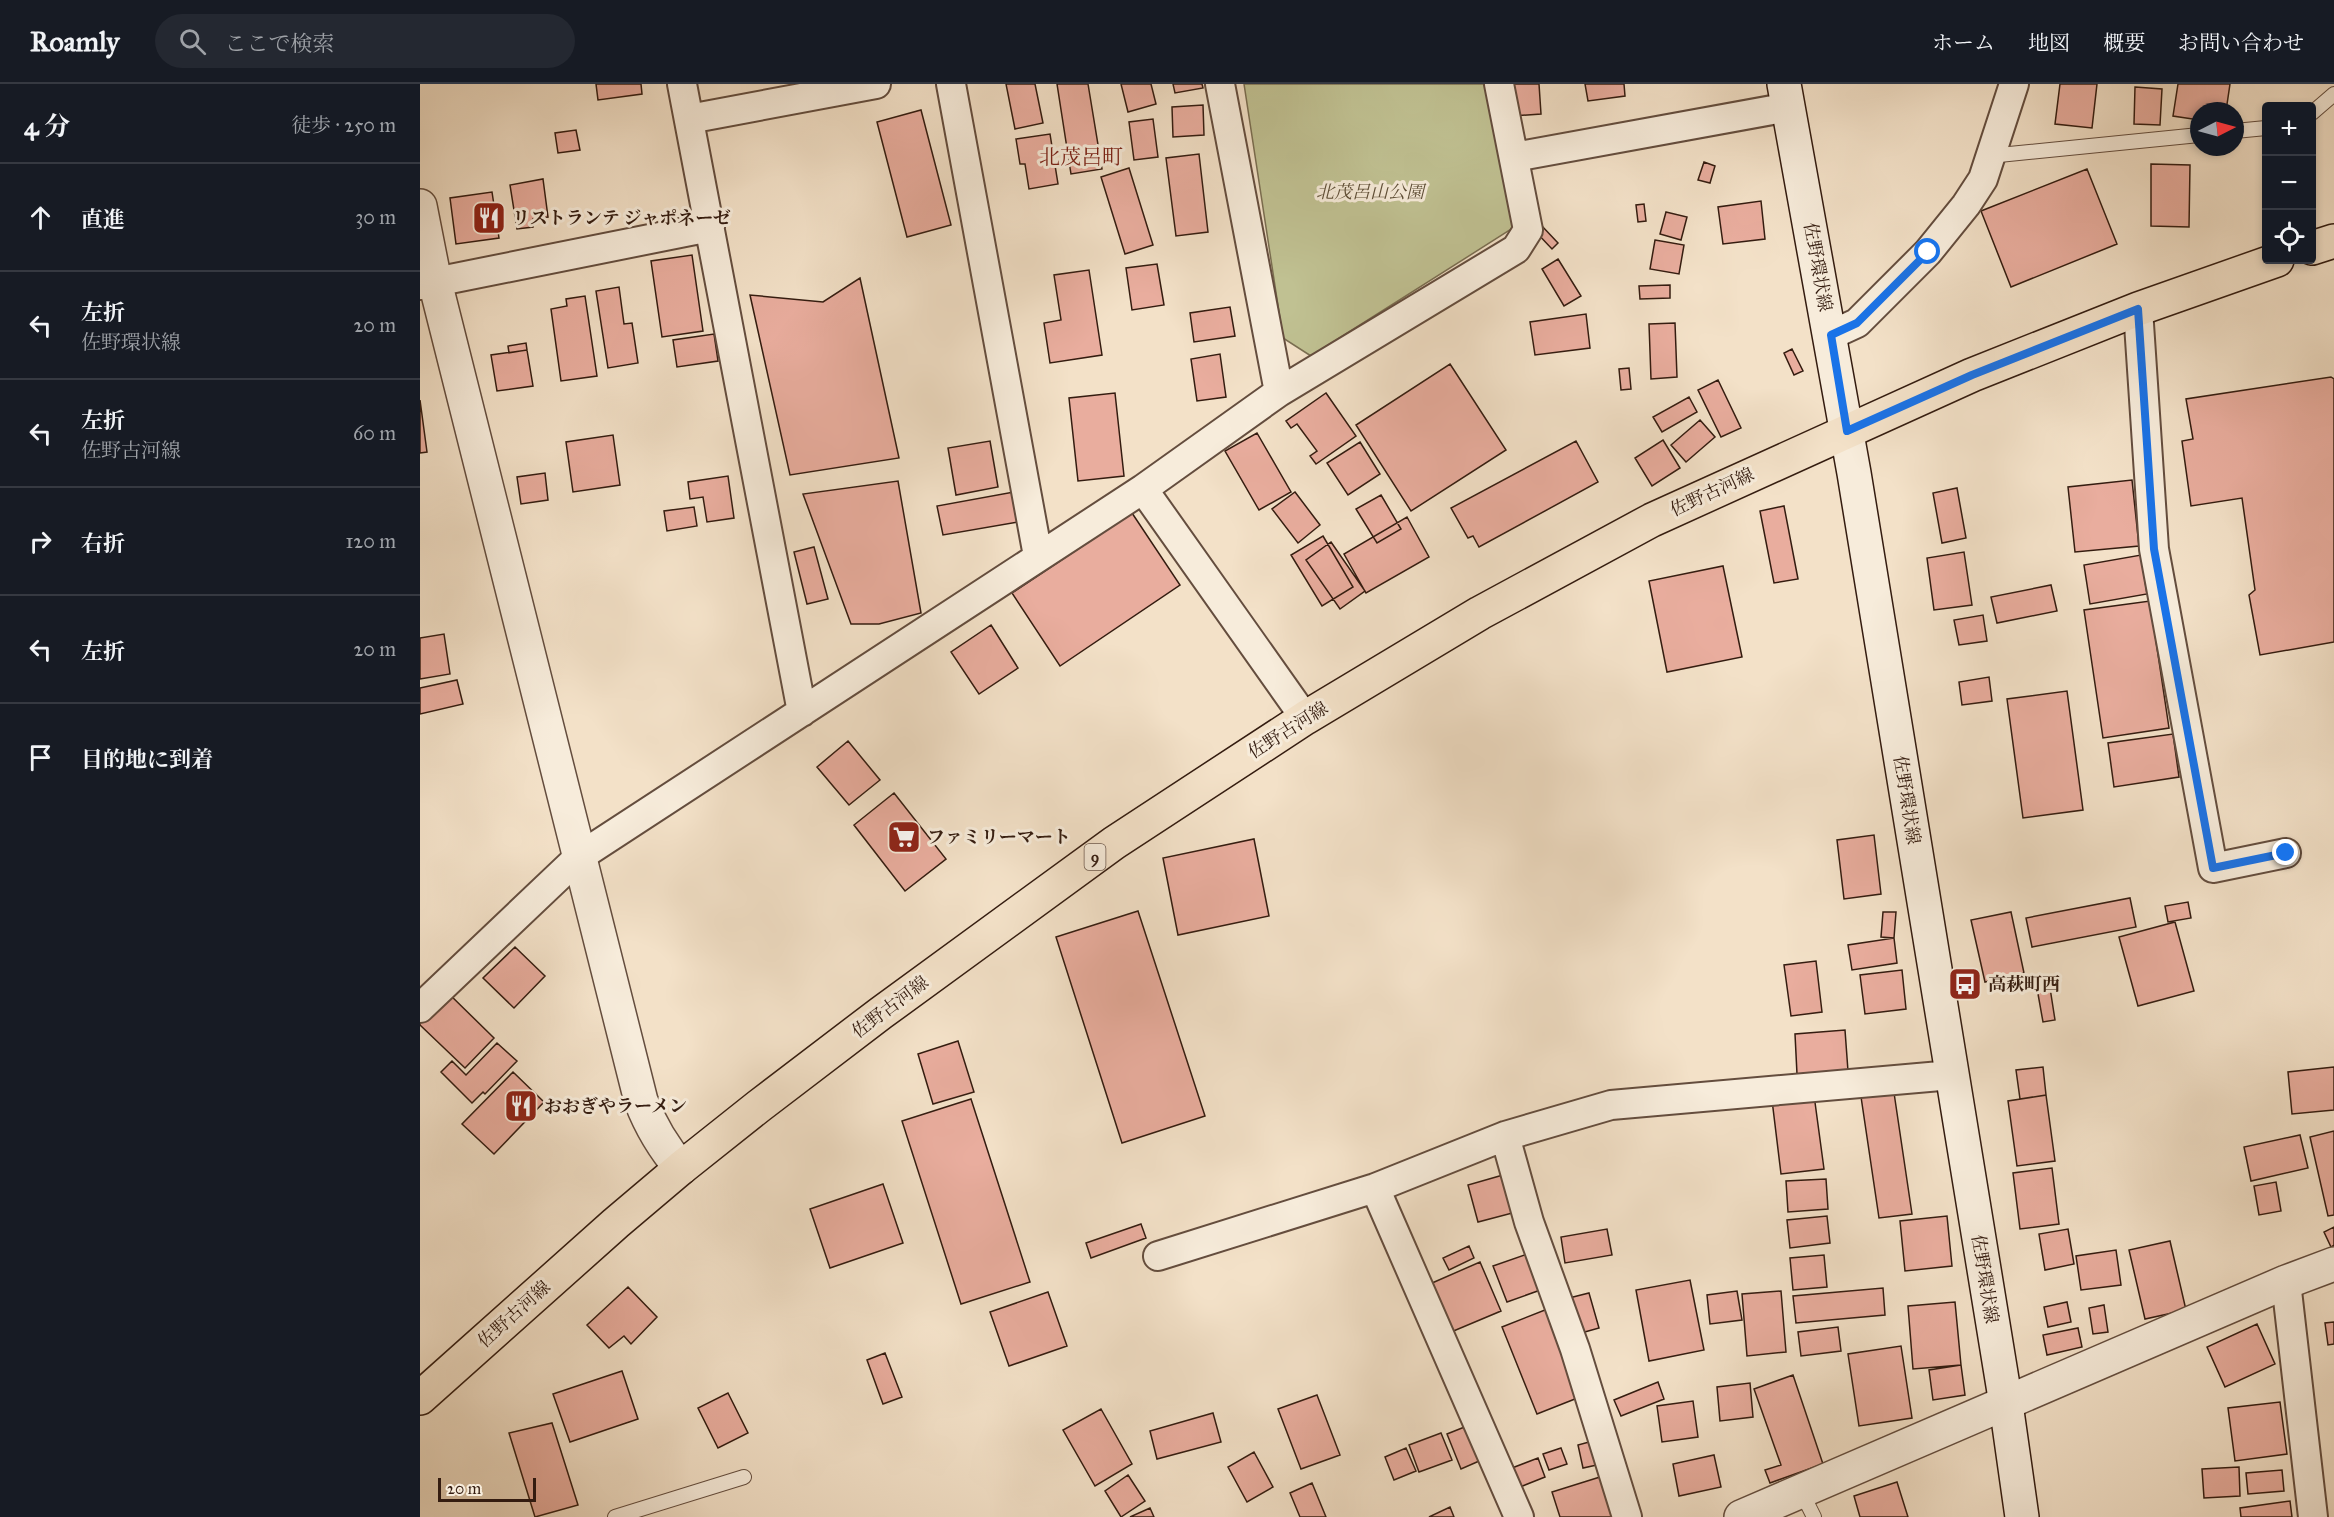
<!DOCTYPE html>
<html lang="ja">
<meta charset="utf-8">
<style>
:root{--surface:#171b24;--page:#242831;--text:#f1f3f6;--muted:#9ea1a6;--line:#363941}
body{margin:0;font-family:"IM FELL Great Primer","Noto Serif JP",serif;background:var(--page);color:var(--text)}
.controls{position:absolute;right:18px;top:18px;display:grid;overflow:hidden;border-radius:6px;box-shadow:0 3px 9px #0003}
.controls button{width:54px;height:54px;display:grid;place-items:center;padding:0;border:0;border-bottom:2px solid var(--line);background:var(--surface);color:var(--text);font:30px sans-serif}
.compass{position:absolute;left:1770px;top:18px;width:54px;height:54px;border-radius:50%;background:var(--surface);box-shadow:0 3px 9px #0003;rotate:84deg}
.scale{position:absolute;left:18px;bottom:15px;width:98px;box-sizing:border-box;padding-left:6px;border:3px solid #341c10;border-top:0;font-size:16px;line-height:21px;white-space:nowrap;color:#341c10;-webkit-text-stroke:4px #f7ecdb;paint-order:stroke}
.stop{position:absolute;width:18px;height:18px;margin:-14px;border:4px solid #1a73e8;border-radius:50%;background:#fff}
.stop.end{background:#1a73e8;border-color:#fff;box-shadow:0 2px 6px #0008}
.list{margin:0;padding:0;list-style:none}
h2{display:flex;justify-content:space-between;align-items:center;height:78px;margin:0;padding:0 24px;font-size:26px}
h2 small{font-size:20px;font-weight:400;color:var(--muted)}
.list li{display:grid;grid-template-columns:39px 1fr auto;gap:18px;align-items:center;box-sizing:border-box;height:108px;padding:0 24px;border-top:2px solid var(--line)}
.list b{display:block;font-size:22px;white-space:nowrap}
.list p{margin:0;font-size:20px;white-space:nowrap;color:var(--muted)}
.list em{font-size:20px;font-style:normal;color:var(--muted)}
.icon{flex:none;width:33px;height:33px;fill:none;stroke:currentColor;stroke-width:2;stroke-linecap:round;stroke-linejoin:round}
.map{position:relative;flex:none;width:1914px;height:1433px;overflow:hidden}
header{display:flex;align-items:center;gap:36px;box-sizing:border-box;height:84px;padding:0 30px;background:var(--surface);border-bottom:2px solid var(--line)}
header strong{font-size:28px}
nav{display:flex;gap:33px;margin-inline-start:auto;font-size:21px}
.search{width:420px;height:54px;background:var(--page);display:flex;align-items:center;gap:15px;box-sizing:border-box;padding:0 21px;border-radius:33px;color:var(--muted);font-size:22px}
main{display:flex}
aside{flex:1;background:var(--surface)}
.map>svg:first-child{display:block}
.green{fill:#c0c192;stroke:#7a6e51;stroke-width:1.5}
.building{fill:#e9ad9e;stroke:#341c10;stroke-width:1.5}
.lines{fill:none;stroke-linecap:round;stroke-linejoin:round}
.service-casing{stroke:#644d3e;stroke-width:16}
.minor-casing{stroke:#644d3e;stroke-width:32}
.tertiary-casing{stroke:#644d3e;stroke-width:36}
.secondary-casing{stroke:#341c10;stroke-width:36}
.primary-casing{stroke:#341c10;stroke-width:36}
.service{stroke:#f7ecdb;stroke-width:14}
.minor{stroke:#f7ecdb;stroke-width:28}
.tertiary{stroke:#f7ecdb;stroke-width:33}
.secondary{stroke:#f7ecdb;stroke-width:33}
.primary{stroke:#f3e1c8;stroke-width:33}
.route{stroke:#1a73e8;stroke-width:8}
.labels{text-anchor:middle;stroke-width:6;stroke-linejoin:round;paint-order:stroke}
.shield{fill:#f7ecdb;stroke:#6e5a4d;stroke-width:1.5}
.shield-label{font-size:16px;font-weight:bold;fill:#341c10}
.park-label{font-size:18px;font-style:italic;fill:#5e4e37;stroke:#f7ecdb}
.poi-label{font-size:18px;font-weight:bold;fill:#341c10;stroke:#f7ecdb;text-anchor:start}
.street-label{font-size:18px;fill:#341c10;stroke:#f7ecdb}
.quarter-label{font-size:21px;fill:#7a1f14;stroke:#f7ecdb}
</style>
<header>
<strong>Roamly</strong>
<div class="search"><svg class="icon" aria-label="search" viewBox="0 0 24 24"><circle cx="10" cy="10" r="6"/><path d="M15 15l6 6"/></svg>ここで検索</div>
<nav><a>ホーム</a><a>地図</a><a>概要</a><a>お問い合わせ</a></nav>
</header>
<main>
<aside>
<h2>4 分<small>徒歩 · 250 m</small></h2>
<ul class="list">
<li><svg class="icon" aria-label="ahead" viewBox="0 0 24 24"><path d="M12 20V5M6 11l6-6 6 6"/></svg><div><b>直進</b></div><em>30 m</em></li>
<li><svg class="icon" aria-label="left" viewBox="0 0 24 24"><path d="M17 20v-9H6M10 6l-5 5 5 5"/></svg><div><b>左折</b><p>佐野環状線</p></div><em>20 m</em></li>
<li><svg class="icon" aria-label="left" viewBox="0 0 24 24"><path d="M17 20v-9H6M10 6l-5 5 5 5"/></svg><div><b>左折</b><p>佐野古河線</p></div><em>60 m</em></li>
<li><svg class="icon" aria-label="right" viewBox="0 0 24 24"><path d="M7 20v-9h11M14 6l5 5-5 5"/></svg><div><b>右折</b></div><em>120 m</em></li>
<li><svg class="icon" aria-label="left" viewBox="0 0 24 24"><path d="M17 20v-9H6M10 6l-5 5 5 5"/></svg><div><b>左折</b></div><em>20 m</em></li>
<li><svg class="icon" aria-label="arrive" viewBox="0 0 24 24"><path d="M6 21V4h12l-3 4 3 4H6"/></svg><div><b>目的地に到着</b></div></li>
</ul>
</aside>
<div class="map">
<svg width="1914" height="1433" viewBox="0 0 1914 1433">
<rect width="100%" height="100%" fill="#f3e1c8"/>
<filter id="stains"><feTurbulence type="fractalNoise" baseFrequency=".00333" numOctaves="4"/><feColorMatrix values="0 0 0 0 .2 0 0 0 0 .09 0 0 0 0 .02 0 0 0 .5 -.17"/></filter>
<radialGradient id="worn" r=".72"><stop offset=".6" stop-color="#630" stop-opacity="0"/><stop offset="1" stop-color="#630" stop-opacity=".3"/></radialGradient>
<path class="green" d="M824,0H1066L1093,144L891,272L863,254Z"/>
<path class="building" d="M176,0H221L222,10L178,16Z
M586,0H615L623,39L595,45Z
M637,0H668L682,85L651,90Z
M701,0H731L736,20L708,28Z
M753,0H782L783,4L755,9Z
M1090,0H1119L1121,30L1092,32Z
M1165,0H1204L1205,12L1168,17Z
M1640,0H1677L1672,44L1635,40Z
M1758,0H1810L1806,27H1779V36L1753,32Z
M1715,3L1742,5L1740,41L1714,40Z
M783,21L784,51L753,53L752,23Z
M501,26L531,141L487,153L457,38Z
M733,35L738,73L714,76L709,38Z
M156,46L160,66L138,69L135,49Z
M630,50L638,100L609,105L605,80H600L596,55Z
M779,70L788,148L756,152L746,74Z
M1284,78L1295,82L1290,99L1278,96Z
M1731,80L1770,81L1769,143L1731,142Z
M709,84L733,161L705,170L681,93Z
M1667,85L1697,160L1591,203L1561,127Z
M123,95L128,133L113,135V143L97,145L90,101Z
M72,108L79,154L36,160L30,114Z
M1341,117L1345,155L1303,160L1298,123Z
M1224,120L1226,137L1218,138L1216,121Z
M1246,128L1267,133L1261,156L1240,150Z
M1121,141L1138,159L1132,165L1115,147Z
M1235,156L1264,161L1259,190L1230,185Z
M272,171L283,247L242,253L231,177Z
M1138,175L1161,212L1144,222L1122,185Z
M737,180L744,221L712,226L706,184Z
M669,186L682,271L630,279L624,239L641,236L634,191Z
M440,194L479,374L370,391L330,211L403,218Z
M1250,201V214L1220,215L1219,202Z
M199,203L204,240L212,239L218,279L188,284L176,207Z
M165,212L177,292L141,297L131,225L147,222L146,215Z
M810,223L815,252L774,258L770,229Z
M1166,230L1170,264L1115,271L1110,238Z
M1255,239L1257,293L1231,295L1229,240Z
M294,250L298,277L257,283L253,256Z
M106,259L107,266L89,269L88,262Z
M1372,265L1383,287L1374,291L1364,269Z
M107,266L113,302L77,307L71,271Z
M800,270L806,313L777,317L771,275Z
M1030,280L1086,366L991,427L936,341Z
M1209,284L1211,305L1201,306L1199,285Z
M1911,293L1914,295V558L1840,571L1829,511L1835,506L1822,414L1771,422L1762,357L1773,355L1766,315Z
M1298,296L1321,344L1301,353L1278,306Z
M695,309L704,392L658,397L649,314Z
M906,309L936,352L896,380L890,372L897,367L877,340L871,344L866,337Z
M1269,313L1277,328L1242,348L1233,333Z
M0,316L7,368L0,369Z
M1280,336L1295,353L1266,378L1251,361Z
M837,349L871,408L839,426L805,367Z
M193,351L200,401L153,408L146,358Z
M1243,356L1260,384L1232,402L1215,374Z
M570,357L578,403L536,411L528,364Z
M1156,357L1178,398L1059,463L1053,452L1048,454L1031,424Z
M940,358L960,390L928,411L907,379Z
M125,389L128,416L101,420L97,393Z
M308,392L314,434L287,438L283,413L270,415L268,398Z
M1712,396L1719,462L1655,468L1648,403Z
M478,397L501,529L459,540H431L383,410Z
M1537,404L1546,454L1522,459L1513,409Z
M599,407L604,437L523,451L517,422Z
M875,408L900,441L878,459L852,425Z
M961,411L981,445L957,459L936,425Z
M1364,422L1378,495L1354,499L1340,427Z
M274,423L277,442L247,447L244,427Z
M712,429L760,501L640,582L592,509Z
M987,433L1009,473L946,509L924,470Z
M903,452L933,503L902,522L871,471Z
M911,458L945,507L920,525L886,476Z
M394,463L408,515L387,520L374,468Z
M1544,468L1552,521L1514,526L1507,474Z
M1721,471L1727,510L1670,520L1664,481Z
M1303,482L1322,573L1247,588L1229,497Z
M1631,501L1637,527L1577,539L1571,513Z
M1730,517L1749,644L1683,654L1664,526Z
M1563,531L1567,557L1539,561L1534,536Z
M571,541L598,584L559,610L531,568Z
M24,550L30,590L0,595V554Z
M1569,593L1572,617L1542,621L1539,598Z
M37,596L43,620L0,630V604Z
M1647,607L1663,726L1603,734L1587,615Z
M1753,650L1759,693L1694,703L1688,659Z
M428,657L460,696L429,721L397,683Z
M474,709L526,775L485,807L434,741Z
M1454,751L1461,810L1424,815L1417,756Z
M834,755L849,832L758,851L743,774Z
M1710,814L1716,843L1612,863L1606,834Z
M1768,818L1771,834L1748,838L1745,822Z
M718,827L785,1032L702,1059L636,853Z
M1463,828H1476L1474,854L1461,853Z
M1591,828L1604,889L1565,898L1551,836Z
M1755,838L1774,907L1718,922L1699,853Z
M1474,854L1477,879L1432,886L1428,861Z
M95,863L125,892L94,924L63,894Z
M1396,877L1402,928L1371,932L1364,881Z
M1482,886L1486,925L1445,930L1440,891Z
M1628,891L1635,936L1623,938L1615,893Z
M25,906L74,954L45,984L0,941V931Z
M1425,946L1428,987L1377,990L1375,950Z
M538,957L554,1008L513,1020L498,970Z
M77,959L97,977L65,1010L63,1008L52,1019L21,988L32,977L46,991Z
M1623,983L1626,1011L1600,1015L1596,986Z
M1914,983V1026L1872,1030L1868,988Z
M93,988L124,1018L74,1070L42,1040Z
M1473,1002L1492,1130L1459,1134L1440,1006Z
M1394,1011L1404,1085L1361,1090L1352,1016Z
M1626,1011L1635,1077L1597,1082L1588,1017Z
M551,1015L610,1198L541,1220L482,1037Z
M1914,1047V1131L1908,1132L1890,1053Z
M1880,1051L1888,1084L1831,1097L1824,1063Z
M1632,1084L1639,1140L1600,1145L1593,1089Z
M1090,1089L1100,1127L1058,1138L1048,1101Z
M1406,1095L1408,1125L1368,1128L1366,1097Z
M1856,1098L1861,1127L1839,1131L1834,1102Z
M463,1100L483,1159L410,1184L390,1125Z
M1407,1132L1410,1159L1370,1164L1367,1136Z
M1527,1132L1532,1182L1485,1187L1480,1137Z
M721,1140L726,1154L671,1174L666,1159Z
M1914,1143V1161L1911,1163L1904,1148Z
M1187,1145L1192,1171L1145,1179L1141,1153Z
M1648,1145L1654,1180L1625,1186L1619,1150Z
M1750,1157L1766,1226L1725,1235L1709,1166Z
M1049,1162L1054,1174L1029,1186L1023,1174Z
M1696,1166L1701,1201L1661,1206L1656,1172Z
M1113,1168L1126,1204L1087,1218L1073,1182Z
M1404,1171L1407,1203L1373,1206L1370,1174Z
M1060,1178L1081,1227L1024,1251L1003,1203Z
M1270,1196L1284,1266L1229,1277L1216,1206Z
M208,1203L237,1233L211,1260L204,1252L189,1264L167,1241Z
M1463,1204L1465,1231L1376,1239L1373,1212Z
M1317,1207L1322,1236L1290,1240L1287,1211Z
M1361,1207L1366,1268L1327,1272L1322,1210Z
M628,1208L647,1262L589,1282L570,1228Z
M1169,1209L1179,1244L1154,1251L1145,1215Z
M1535,1218L1541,1281L1493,1285L1488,1222Z
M1647,1218L1651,1238L1628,1243L1624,1223Z
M1684,1221L1688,1248L1673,1250L1669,1224Z
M1130,1224L1165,1311L1117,1330L1082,1243Z
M1914,1238V1260L1908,1261L1905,1239Z
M1837,1240L1855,1280L1805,1303L1787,1263Z
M1418,1243L1421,1267L1381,1272L1378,1248Z
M1658,1244L1662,1263L1627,1271L1623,1251Z
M1481,1262L1492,1334L1439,1342L1428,1270Z
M465,1269L482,1313L463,1320L447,1276Z
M1541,1281L1545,1311L1513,1316L1509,1286Z
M202,1287L218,1335L150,1358L133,1310Z
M1373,1291L1403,1380L1350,1399L1345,1386L1361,1381L1334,1305Z
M1238,1298L1244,1315L1201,1332L1194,1316Z
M1330,1299L1333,1333L1300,1337L1297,1303Z
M308,1309L328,1349L298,1364L278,1324Z
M897,1311L920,1371L881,1385L858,1325Z
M1273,1317L1278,1353L1242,1358L1237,1322Z
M1860,1318L1867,1370L1815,1377L1808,1324Z
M681,1325L712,1380L675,1402L643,1346Z
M793,1329L801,1358L737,1375L730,1347Z
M132,1339L158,1421L115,1433L89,1349Z
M1052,1340L1066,1374L1041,1385L1027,1350Z
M1021,1349L1032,1376L999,1388L989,1361Z
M1180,1355L1186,1379L1163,1384L1158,1361Z
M986,1364L996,1387L974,1396L965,1373Z
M1141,1364L1147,1380L1129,1386L1123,1370Z
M834,1368L853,1403L827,1418L808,1383Z
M1294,1371L1301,1403L1259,1412L1253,1380Z
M1118,1374L1125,1393L1100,1403L1092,1384Z
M1819,1383L1820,1412L1784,1414L1782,1385Z
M1862,1386L1864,1407L1828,1410L1826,1389Z
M708,1391L725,1417L701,1433L685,1407Z
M1180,1393L1192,1433H1140L1132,1408Z
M1477,1398L1488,1433H1440L1434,1412Z
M892,1399L906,1433H880L870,1409Z
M1870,1417L1872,1433H1821L1820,1424Z
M1030,1423L1034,1433H1009Z
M730,1424L734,1433H710Z"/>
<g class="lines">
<g class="service-casing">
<path id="service" d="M1892,29L1914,10
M1815,47L1846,44
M1569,72L1779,51
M1381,1407L1394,1433
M195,1433L324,1393"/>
</g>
<g class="minor-casing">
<path id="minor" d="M262,0L382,628
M531,0L618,472
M800,0L859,308
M269,35L456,0
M1094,73L1369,23
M0,201L290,143
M1718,225L1734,465L1793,784L1866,769
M1411,251L1437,239L1508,168L1546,121L1563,95L1594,0
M723,405L885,634
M0,924L159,773L723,405L859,308L1096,165L1108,146L1079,0
M1085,1052L1109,1138L1155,1265L1207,1433
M955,1104L1099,1433
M738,1172L955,1104L1085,1052L1191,1021L1532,991
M1866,1198L1893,1433"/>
</g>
<g class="tertiary-casing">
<path id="tertiary" d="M0,122L15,198L221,1017C231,1043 243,1063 261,1084
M1321,1433L1866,1198L1914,1180"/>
</g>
<g class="secondary-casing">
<path id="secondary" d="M1364,0L1434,389L1586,1320L1602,1433"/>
</g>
<g class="primary-casing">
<path id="primary" d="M1892,164L1914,157
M0,1314L196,1139L261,1084L339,1022L461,929L694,759L885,634L1060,529L1232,436L1552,291L1718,225L1857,176"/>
</g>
<use href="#service" class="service"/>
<use href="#minor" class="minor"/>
<use href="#tertiary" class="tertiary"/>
<use href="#secondary" class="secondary"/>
<use href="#primary" class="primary"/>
</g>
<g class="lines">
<path class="route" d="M1508,168L1437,239L1411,251L1427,347L1552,291L1718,225L1734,465L1793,784L1866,769"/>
</g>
<defs>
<g id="restaurant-square" transform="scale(1.725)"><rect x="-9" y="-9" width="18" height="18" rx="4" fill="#8f2418" stroke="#f7ecdb"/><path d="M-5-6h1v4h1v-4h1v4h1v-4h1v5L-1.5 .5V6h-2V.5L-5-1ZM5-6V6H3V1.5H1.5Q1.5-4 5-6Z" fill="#fff"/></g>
<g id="supermarket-square" transform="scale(1.725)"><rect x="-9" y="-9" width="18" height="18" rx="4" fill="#8f2418" stroke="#f7ecdb"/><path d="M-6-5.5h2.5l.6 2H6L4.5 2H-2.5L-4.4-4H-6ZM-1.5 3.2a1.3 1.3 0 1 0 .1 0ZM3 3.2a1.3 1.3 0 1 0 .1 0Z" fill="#fff"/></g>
<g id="bus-square" transform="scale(1.725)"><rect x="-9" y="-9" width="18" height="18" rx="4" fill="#8f2418" stroke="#f7ecdb"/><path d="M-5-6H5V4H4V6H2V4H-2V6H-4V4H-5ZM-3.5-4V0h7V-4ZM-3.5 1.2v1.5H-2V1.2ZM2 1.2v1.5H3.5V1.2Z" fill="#fff"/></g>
</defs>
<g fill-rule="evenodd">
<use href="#restaurant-square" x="69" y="134"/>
<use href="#supermarket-square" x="484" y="753"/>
<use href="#bus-square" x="1545" y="900"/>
<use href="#restaurant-square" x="101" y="1022"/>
</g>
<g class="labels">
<rect class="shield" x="664.5" y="760" width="21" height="26" rx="4.5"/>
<g class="shield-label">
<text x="675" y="779">9</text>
</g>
<g class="park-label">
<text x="950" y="114">北茂呂山公園</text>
</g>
<g class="poi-label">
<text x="92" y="140">リストランテ ジャポネーゼ</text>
<text x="507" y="759">ファミリーマート</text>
<text x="1568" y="906">高萩町西</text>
<text x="124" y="1028">おおぎやラーメン</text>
</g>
<g class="street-label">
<text transform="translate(1398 183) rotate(80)" y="6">佐野環状線</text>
<text transform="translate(1292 408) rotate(-25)" y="6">佐野古河線</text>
<text transform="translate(868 646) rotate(-32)" y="6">佐野古河線</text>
<text transform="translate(1487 716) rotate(81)" y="6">佐野環状線</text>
<text transform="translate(470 923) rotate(-37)" y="6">佐野古河線</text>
<text transform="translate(1565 1195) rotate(81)" y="6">佐野環状線</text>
<text transform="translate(94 1230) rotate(-42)" y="6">佐野古河線</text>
</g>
<g class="quarter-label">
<text x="661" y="80">北茂呂町</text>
</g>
</g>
<rect width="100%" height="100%" filter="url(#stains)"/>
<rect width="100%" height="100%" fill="url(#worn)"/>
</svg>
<div class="controls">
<button>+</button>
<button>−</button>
<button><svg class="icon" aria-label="locate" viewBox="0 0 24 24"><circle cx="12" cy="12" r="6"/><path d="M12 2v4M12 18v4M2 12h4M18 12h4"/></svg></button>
</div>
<svg class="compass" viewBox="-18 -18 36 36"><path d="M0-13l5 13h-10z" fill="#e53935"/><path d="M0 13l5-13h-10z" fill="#9ea1a6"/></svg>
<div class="scale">20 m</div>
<div class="stop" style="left:1508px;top:168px"></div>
<div class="stop end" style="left:1866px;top:769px"></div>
</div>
</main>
